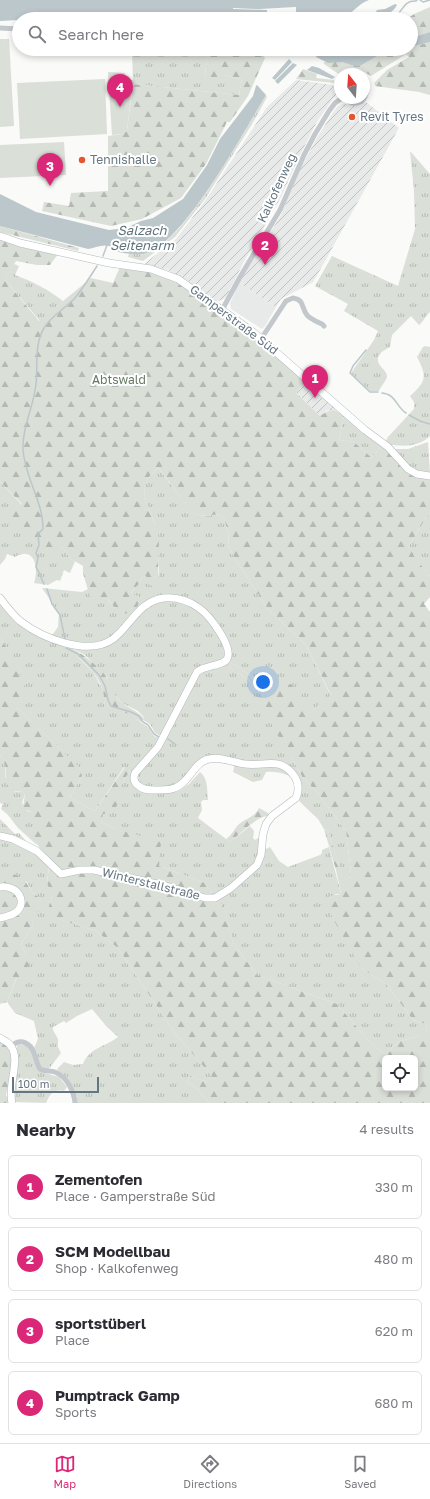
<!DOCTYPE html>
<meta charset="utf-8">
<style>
:root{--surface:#fff;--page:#f7f7f7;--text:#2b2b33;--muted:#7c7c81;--line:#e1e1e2;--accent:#db2777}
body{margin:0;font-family:"Golos Text",sans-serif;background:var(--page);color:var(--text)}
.controls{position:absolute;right:12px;bottom:12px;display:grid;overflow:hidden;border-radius:6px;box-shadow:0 2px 6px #0003}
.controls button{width:36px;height:36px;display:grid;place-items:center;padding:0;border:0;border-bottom:1px solid var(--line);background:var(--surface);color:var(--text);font:20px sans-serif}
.compass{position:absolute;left:334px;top:68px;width:36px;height:36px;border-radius:50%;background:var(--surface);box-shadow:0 2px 6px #0003;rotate:343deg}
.scale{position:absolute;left:12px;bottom:10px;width:87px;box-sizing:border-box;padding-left:4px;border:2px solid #657683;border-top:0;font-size:11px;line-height:14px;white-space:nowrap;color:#657683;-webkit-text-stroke:3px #fff;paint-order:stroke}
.you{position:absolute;left:263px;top:682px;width:14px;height:14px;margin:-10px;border:3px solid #fff;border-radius:50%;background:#1a73e8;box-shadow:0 0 0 6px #1a73e833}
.badge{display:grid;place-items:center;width:26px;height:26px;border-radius:50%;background:var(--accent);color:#fff;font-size:13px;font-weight:700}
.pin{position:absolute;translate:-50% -33px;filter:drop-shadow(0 1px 2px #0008)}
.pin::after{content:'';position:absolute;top:21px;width:14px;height:12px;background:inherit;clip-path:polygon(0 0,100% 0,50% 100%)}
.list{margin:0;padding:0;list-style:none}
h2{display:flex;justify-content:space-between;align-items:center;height:52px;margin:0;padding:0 16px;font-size:17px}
h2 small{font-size:13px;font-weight:400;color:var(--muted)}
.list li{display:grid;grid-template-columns:26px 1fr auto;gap:12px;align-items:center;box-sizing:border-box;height:64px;margin:0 8px 8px;padding:0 8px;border:1px solid var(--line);border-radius:6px}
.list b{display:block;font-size:15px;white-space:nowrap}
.list p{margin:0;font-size:13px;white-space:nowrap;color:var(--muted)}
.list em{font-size:13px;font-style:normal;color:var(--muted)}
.icon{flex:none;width:22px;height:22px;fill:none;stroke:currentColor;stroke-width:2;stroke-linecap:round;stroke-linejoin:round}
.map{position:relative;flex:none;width:430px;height:1103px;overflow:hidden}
.search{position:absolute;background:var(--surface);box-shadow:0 2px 6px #0003;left:12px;right:12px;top:12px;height:44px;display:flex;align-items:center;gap:10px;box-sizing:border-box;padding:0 14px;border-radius:22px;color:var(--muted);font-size:15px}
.sheet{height:340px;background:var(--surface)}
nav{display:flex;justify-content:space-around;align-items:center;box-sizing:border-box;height:56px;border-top:1px solid var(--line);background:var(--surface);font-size:11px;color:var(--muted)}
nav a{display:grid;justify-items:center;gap:2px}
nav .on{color:var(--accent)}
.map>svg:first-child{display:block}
.built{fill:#e8e9e9}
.industrial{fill:url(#industrial-furrows)}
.grass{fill:url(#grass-tufts)}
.forest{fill:url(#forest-firs);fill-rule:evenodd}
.green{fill:#dadfd7}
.water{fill:#bbc7cb}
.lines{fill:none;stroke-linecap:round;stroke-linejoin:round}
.stream{stroke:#bbc7cb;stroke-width:1.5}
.secondary-casing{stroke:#b3babf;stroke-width:8}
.street{stroke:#c3c8cc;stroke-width:5}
.secondary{stroke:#fff;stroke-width:7}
.poi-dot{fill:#e4572e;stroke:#fff;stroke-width:1.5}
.labels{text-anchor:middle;stroke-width:4;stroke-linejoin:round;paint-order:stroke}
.poi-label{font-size:12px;fill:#657683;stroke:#fff;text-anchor:start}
.street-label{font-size:12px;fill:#657683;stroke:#fff}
.park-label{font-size:12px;fill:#687a64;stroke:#fff}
.water-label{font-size:13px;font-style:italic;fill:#60757c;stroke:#fff}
</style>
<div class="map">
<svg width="430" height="1103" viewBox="0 0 430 1103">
<defs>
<pattern id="industrial-furrows" width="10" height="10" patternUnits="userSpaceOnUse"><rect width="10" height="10" fill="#e8e9e9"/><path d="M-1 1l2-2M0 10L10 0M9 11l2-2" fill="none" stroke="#c0c1c2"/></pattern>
<pattern id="grass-tufts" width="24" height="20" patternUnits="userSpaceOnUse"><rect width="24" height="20" fill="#dadfd7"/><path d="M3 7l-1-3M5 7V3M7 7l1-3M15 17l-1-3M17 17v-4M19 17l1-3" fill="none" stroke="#b4b9b4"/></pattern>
<pattern id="forest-firs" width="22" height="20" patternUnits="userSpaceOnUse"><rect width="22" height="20" fill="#dadfd7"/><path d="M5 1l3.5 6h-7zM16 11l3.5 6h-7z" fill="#b4b9b4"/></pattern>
</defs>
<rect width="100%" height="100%" fill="#fafaf8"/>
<path class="built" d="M239,283L276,307L265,326L262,329L231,309L230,303Z"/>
<path class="industrial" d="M296,80L333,85L337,93L317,122L301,153L280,199L246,258L226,297L222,300L217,301H213L187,280L168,270L144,264L176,239L205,201L267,107Z
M366,102L399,128L315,279L313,282L281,299L276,307L239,283L281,215L301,167L318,136L334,111L338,106L343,104L361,105Z
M306,381L337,411L328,410L320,416L296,393Z"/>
<path class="grass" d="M132,49H207L205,79L223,75L242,80L239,95L133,84Z
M266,95L267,97L252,124L205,199L175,237L143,261L128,257L129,253C133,253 139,255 144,254C184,246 244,130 266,95Z
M410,151L430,174V312C425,316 424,321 419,325L411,316L392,335L390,347C387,349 382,351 380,354C372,364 388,370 387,377C386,381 381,386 379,391H370L351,373L374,340L378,331L344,311L348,304L315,286L332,256L398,286L415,229L414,191Z
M14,264L19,266L15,275C34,282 47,289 63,301L40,321L5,280Z
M425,346L430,347V436C419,447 402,447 388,444L386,442L387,438L414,409V402L410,396C427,381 427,376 417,357L423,347Z
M344,416L382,445L372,458L354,442L339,440Z
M428,442L430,473L415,471L392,449H408Z
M158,468C166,477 188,510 197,514C204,517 212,515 219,514L224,518L228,532L229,546L235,559L268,609L306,645L331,696L309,713L228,661L232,654L231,652L196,605L158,597L117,634L100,643H74L50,635L53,634L58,627L59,613L42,588L82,592L88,589L91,597L94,599H107L115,608L136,595H134L131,592L139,584L143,575L159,577L157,528L145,501L144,487L148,478Z
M0,482L61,546L71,559L75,561L70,573L64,570L60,581L57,580L48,585L34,583C39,569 35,545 15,557L7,554L5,559L0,565Z
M427,516H430V576L414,558L409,546Z
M163,600L183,602L203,613L224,644L226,655L222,660L202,666L162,736L155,733L150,724L143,720L144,717L138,711L122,703L112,692L107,677L85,655L69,646L103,645L154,603Z
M0,601L32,631L64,646L75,654L93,672L103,690L105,707L132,714L136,719L149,728L154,736L161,739L132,772L131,779L135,786L174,790L177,792L189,784L200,772C208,778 207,790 208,800H203L201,802L202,810L198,818L230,842L250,826L254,831L253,838L255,840L262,836L256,864L215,896L205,883L159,866L117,829L101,822L102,814L130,771L124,767L95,811L77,802L70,796L82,776L61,750L17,707L9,651L0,638Z
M225,664L263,690L290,755L303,778L316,791L346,831L351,873L350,877L344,882L328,830L324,829L318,819L300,802L299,799L301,790L289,768L251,763L214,755L207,756L201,759L190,773L173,787H144L139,783L138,774L149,760L200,672Z
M0,755L5,762V777L15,792H23L25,794L22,803L27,811L32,812L34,815V835L37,845L18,828L8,815L1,809L3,804L0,803Z
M235,764L262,765L281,768L293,778C284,773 276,771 266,772L262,780L253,782C246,779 240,775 233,772Z
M0,819L15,834L19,833L27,842L9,834H0Z
M7,839L39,855L49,864L47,883L52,896L47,915L96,931L118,948L174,1032L218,1083L207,1082L190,1076L187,1082L196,1088L210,1103H77V1097L57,1069L64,1062L73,1065L83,1064C89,1048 105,1047 118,1037L107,1027L92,1009L77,1016L66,1023L64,1021L53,1027V1030L58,1039V1047L61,1053L48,1070L41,1067L34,1048L38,1039L34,1021L15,1013L7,1002L26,955L21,944L33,925L31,910L42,900L32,892L27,882L0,874V840Z
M270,847L279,861L288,867L320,855L322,853V850L329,847L341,894H335L361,968L387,985L413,1020L426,1024L427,1033L398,1042L385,1055L368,1040L337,1004L257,975L233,943L225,910L217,899L250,875L264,850Z
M19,1044L29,1047L45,1073L59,1077L67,1087L64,1091C53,1089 50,1094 46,1103L14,1102L16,1050L17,1046Z"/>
<path class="forest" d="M430,7V32L411,38V19H407L414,14Z
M161,13L175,14L191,19H67Z
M430,42V95L419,92L375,86L374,83L387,70L409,57L406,54L371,76L364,72L362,74H340V75L324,64V62H342L354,66H360L379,55L411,49V47Z
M207,49H259L265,58L248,96L230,122H227L206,164L181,198L142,219L111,226L42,211L44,202L69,206L71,193L108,191V136L123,134L127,130L133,84L239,95L242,80L223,75L214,83L205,79Z
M303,69L317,74L316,78L334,80V83L296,79Z
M0,226L79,248L78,251L0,232Z
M0,239L58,254L50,265H37L16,261L5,280L39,321L91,278L113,283L120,267L146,271L182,285L291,367L306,381L296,393L320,416C331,409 333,408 344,416L339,440L354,442L372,458L382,445L409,474L430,480V516H427L409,546L415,558L430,576V597L424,604L430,612V1103H210L196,1088L187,1082L190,1076L207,1082H217L174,1032L118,948L96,931L46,915L52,897L47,883L50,858C33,843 32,838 34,815L30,811L25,810L23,807L25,794L23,792L12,791C0,780 11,767 0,755V638L9,651L25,687L17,707L79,767L82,776L70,796L77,802L95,811L125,767L130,771C128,774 125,778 123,782C118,797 123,810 103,814L101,822L117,829L161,842L159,866L205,883L225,909L233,943L257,975L337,1004L368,1040L385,1055L398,1042L427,1033L426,1024L413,1020L387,985L361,968L332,917L327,902L328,898L330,896L341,894L336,870L324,829L328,830L344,881L350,877L351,873L346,831L316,791L303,778L259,701L263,690L225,664L228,661L270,688L291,684L309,713L331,695L306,645L268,609L235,559L229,546L228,532L224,518L219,514C212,515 204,517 197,514C186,509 168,478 158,468L148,478L144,487L145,501L157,528L159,539L158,571L159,577L157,583L152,586L148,584L146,576L143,575L139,584L131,592L134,595L139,596C142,605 131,616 121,613C115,610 112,603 107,599H94L90,597L83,573V566L71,559L61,546C39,552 22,536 8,520L22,504L0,482ZM385,1058H415V1088H385Z
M64,646C74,646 103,669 107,678C113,688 112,694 121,702C128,708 136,710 144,718L141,722C131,717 129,710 115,713L105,707C104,701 104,696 103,691C98,672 79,657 64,646Z
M259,808L268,813V816C257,816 240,834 230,842L226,839C232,835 234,829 239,824C245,819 256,816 259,808Z
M5,870L24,879L32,892L42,900L41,912L32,911L33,925L21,944L26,955L30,972L16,979L7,1002L0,1004V874Z
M0,1041L7,1046L11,1054L12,1067L6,1095L10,1103H0Z"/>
<path class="green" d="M0,39H9L14,126L0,127Z
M108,72L124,73L128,80H133L127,130L123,134L112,135Z
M105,79L107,134L20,139L17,83Z
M64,142L66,175L0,178V145Z"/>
<path class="water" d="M0,0H369C359,3 352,14 342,19H296V7L259,9L233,8V9L267,10V19H197L185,14L175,13L67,19H19V20L0,21Z
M395,4L397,5C392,14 387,14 377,14L376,12L377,10L385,9Z
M430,32V42L411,47V38Z
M362,49H406L379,55L360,66H354L342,62L328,63L316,57L319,52L325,51L359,55L362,52Z
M289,59L292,62L275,80L272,78Z
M293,63L297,65L278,84L275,81Z
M312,66L319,68L335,77L332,79L307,70Z
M257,85L266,95C245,129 182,248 143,254C137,254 125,254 119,252C115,251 112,247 109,246C102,244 94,248 88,249L0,226V194L36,212L109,230L126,228L141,221L153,218L183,199L207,165L220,139L253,96L256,86Z"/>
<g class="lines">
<path class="stream" d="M420,0L423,2L430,0
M346,19C356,13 361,15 371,19
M393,19C403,12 403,0 416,1L417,0
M103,256L107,245
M366,350L353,366L350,373L370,392H378
M382,393C396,394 396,407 406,413
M409,415L420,421L430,424
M44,584C41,579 40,573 36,567L38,558L36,553L39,545L38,534L43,529C43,501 25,478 23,450C22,427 34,406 36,384C38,365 34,345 44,328C49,318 67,307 75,298C83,288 90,277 97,266
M47,589L52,604L60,615L65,639
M66,648L78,654L99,675L105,686L108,700L111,706L131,712L139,716L143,722L148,725L154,734L159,737
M168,739L175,744"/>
<g class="secondary-casing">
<path id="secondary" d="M0,236L20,243L109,263L151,269L178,279L253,332L365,430L388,447L408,469L417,474L430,476
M0,598C6,606 12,614 20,621C42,638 88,657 113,639C131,625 139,601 164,598C176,597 189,601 199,608C209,615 234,647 227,659C223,666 205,665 197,672L158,747L135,773C133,778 134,783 139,786C144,791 153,790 159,790C166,790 172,790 177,787C191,780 194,762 209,759C222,756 233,763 245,764C265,767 280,755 295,777C299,784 299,791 296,798L272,816L266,824L263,834L261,855L257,865L231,888L215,898H205L166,886L94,870H80L61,874L37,851L13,839L0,836
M0,887C20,884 29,906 13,914C9,916 4,917 0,918
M0,1038C3,1040 8,1042 10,1045C22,1059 7,1085 12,1103"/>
</g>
<path class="street" d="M0,28L19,29
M346,98C349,104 355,104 361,102C366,97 368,92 364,86
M222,310L240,277L280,210L304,155L315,134L329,111L335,103L342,98
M261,339L284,304L286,301L293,298C305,300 301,308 307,315C310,319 318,322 322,324L324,326
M11,1046C15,1043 18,1041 23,1042C36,1046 34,1059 40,1069C45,1072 50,1070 55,1072C67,1077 74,1091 75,1103"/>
<use href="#secondary" class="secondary"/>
</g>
<g class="poi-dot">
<circle cx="352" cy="117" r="4"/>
<circle cx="82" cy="160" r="4"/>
</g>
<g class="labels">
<g class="poi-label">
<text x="360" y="121">Revit Tyres</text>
<text x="90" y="164">Tennishalle</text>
</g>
<g class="street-label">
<text transform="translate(277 188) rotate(-65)" y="4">Kalkofenweg</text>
<text transform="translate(234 320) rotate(37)" y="4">Gamperstraße Süd</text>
<text transform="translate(151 884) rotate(14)" y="4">Winterstallstraße</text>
</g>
<g class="park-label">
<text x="119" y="384">Abtswald</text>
</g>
<g class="water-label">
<text x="142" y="235">Salzach<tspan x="142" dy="15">Seitenarm</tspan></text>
</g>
</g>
</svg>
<div class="controls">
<button><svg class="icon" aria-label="locate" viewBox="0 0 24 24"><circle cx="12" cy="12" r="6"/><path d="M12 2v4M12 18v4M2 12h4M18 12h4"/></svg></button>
</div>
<svg class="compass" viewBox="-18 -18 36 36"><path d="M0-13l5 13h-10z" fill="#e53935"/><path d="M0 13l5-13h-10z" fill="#7c7c81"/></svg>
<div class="scale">100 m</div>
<div class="you"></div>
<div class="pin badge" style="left:315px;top:398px">1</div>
<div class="pin badge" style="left:265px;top:265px">2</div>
<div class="pin badge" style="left:50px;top:186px">3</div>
<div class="pin badge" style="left:120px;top:107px">4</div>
<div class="search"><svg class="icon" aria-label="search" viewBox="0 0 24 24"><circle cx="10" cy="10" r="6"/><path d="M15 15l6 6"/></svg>Search here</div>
</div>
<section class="sheet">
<h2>Nearby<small>4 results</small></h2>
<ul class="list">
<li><span class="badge">1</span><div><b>Zementofen</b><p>Place · Gamperstraße Süd</p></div><em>330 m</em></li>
<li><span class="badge">2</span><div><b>SCM Modellbau</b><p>Shop · Kalkofenweg</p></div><em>480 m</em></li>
<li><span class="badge">3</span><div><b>sportstüberl</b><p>Place</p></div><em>620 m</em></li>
<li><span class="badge">4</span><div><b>Pumptrack Gamp</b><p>Sports</p></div><em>680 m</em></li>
</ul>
</section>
<nav>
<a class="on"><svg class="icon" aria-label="map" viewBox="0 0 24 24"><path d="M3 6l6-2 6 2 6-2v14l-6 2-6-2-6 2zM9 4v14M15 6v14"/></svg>Map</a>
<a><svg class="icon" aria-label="directions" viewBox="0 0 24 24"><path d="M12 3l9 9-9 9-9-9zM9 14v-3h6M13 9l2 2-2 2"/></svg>Directions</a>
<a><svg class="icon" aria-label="saved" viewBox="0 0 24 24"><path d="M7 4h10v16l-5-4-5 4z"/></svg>Saved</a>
</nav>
